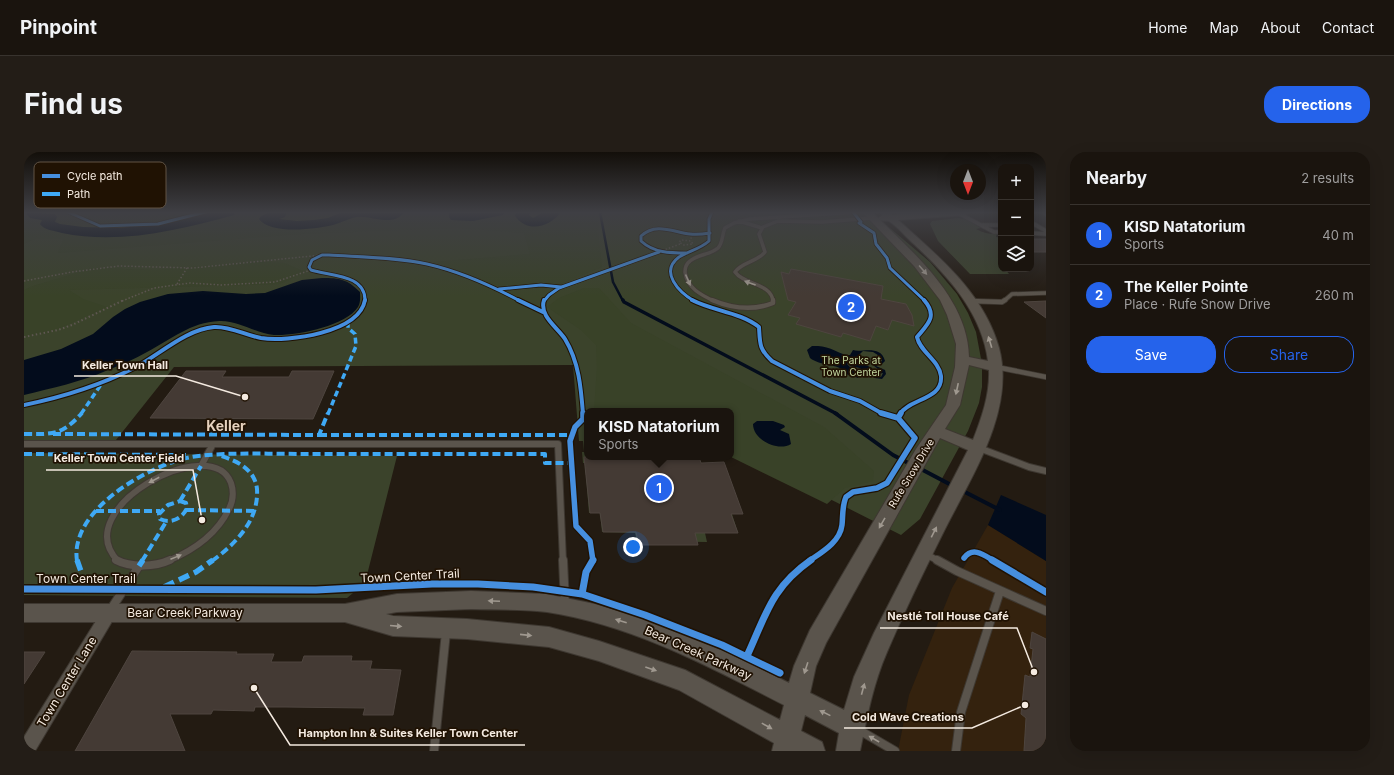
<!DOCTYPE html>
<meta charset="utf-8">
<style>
:root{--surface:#1a140e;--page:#231d17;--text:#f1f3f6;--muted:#9f9e9e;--line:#38332e;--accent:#2563eb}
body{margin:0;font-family:Inter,sans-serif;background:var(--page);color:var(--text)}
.controls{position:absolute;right:12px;top:12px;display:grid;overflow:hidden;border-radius:8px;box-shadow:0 4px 16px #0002}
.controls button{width:36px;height:36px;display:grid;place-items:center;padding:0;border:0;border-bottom:1px solid var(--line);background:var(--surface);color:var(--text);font:20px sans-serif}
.compass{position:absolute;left:926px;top:12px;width:36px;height:36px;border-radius:50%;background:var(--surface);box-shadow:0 4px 16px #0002;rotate:180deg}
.you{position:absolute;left:609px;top:395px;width:14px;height:14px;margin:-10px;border:3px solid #fff;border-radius:50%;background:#1a73e8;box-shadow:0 0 0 6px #1a73e833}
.badge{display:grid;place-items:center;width:26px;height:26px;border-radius:50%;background:var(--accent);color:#fff;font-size:13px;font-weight:700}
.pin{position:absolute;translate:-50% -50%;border:2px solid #fff;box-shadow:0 1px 4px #0006}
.popup{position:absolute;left:560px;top:256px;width:150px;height:52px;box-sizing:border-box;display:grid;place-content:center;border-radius:8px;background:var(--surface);filter:drop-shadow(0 1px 3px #0005);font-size:13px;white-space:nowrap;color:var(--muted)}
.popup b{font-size:15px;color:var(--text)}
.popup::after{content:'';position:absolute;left:50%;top:100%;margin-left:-8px;border:8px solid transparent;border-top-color:var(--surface)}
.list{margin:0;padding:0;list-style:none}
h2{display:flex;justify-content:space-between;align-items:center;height:52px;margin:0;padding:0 16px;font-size:17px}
h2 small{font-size:13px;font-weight:400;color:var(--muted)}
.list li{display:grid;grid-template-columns:26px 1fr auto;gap:12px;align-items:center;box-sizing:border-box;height:60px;padding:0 16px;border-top:1px solid var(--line)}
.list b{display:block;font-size:15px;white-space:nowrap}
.list p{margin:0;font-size:13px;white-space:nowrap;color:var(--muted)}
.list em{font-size:13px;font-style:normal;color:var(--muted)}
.actions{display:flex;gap:8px;padding:12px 16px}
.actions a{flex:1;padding:9px 0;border:1px solid var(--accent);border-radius:16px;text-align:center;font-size:14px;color:var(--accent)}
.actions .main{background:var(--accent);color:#fff}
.icon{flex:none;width:22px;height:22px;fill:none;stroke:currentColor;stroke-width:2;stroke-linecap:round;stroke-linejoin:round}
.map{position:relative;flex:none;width:1022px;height:599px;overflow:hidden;border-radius:16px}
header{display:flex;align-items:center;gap:24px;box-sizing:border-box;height:56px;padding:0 20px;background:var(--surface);border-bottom:1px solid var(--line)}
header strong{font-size:19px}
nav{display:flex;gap:22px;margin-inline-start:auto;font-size:14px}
.intro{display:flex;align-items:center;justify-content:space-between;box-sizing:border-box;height:96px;padding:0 24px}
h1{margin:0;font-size:28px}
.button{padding:10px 18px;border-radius:16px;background:var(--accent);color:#fff;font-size:14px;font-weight:700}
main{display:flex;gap:24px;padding:0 24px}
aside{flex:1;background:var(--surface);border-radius:16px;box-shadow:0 4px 16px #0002}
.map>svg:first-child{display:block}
.built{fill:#34220e}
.green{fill:#3b432b}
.forest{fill:#394228}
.water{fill:#030c1c;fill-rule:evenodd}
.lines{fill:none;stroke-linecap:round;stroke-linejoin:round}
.stream-far2{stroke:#030c1c;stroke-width:2.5}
.stream-far1{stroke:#030c1c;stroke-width:3.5}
.stream{stroke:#030c1c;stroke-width:4}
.river{fill:#030c1c;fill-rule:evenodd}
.building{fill:#443a34;stroke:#4e453f}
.lane-far3-casing{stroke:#3e3831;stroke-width:5}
.lane-far2-casing{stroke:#3e3831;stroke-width:6}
.lane-far1-casing{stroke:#3e3831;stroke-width:8}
.lane-casing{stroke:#3e3831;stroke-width:10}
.street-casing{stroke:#3e3831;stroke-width:2}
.secondary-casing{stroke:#3e3831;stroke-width:2}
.path-far1{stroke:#5e5751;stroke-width:1.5;stroke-dasharray:1.5 2;stroke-linecap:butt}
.path{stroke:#5e5751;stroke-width:2;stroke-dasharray:1.5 2.5;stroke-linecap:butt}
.lane-far3{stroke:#5a544c;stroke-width:3.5}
.lane-far2{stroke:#5a544c;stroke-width:4.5}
.lane-far1{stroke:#5a544c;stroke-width:6}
.lane{stroke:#5a544c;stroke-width:8}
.street{fill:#5a544c;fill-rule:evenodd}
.secondary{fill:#5a544c;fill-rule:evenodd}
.quiet-far2{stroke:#3fa9f5;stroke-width:3.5;stroke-dasharray:6 3.5;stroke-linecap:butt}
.quiet-far1{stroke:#3fa9f5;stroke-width:4;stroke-dasharray:8 4;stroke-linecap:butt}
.quiet{stroke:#3fa9f5;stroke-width:5.5;stroke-dasharray:11 5.5;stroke-linecap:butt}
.cycleway-far3-casing{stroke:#201203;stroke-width:4.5}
.cycleway-far2-casing{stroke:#201203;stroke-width:6}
.cycleway-far1-casing{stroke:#201203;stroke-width:8}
.cycleway-casing{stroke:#201203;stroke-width:10}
.cycleway-far3{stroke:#468fdf;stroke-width:3}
.cycleway-far2{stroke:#468fdf;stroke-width:4}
.cycleway-far1{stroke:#468fdf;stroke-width:5.5}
.cycleway{stroke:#468fdf;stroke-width:7}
.oneway{fill:#9f988f}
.labels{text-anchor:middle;stroke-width:3.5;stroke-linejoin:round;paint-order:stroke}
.park-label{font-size:10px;fill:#c2d7a0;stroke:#201203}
.street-label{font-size:10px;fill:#f4eae0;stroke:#201203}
.near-street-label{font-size:12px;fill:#f4eae0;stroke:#201203}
.district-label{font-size:14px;font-weight:bold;fill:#e6d2be;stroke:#201203}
.key{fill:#201203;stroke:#605345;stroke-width:1}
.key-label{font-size:11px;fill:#f4eae0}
.leader{fill:none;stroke:#f4eae0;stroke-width:1.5}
.callout-dot{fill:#f4eae0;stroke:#201203;stroke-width:1.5}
.callout-label{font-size:11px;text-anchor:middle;font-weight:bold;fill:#f4eae0;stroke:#201203;stroke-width:3.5;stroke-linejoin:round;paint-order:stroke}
</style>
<header>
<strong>Pinpoint</strong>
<nav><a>Home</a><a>Map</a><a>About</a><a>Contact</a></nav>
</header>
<div class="intro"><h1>Find us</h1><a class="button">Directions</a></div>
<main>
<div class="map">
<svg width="1022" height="599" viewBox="0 0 1022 599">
<rect width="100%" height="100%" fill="#231b12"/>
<path class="built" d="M964,373L1022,409V599H874L885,543L928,436Z"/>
<path class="green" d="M847,60L906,110L933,142L944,161L952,180L958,212V235L955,251L944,279L896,367L877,383L707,297V259H563V305H674L676,311L708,362L714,381H681L683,390L613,389L611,381L578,380L576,361H565L561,311H559L558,300H560L559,289H555L549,213L150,215L92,288H0V61Z
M934,66L942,67L957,76L952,77C959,81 965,82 973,82L972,85L977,86V110H976L977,117H981L985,122H946L914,89L906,72L908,69Z
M0,301L373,304L341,431L323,446L0,443Z"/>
<path class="forest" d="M55,61L73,69L112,72L171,60H575L574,80L578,115L535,133L521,131L477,135L410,110L506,102L500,81L434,76L278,82L34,101L39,87H11L0,92V60Z
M227,110L260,111L281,120L256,132L45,138L59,147L83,155L25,181L0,184V138L9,134L69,116L133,118Z
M560,136H575L607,171L800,275L850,319L849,329L821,336L803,352L707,305V259H570L573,214L572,193L557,178L523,155L535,146Z"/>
<path class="water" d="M298,126C316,126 323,127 336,140C336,144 337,150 334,155C322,174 272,184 250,183C231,181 214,168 195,169C167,170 146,188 123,200C111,207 97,213 84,218C57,230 28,236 0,243V208L37,197L69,182L89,165L101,157L116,150L144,142L179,139L222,142L241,141L278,128Z
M794,194C806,194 818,204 826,203L829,198C837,201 857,192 861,209L858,212L852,214L861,218L862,222L858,227L851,226L846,223V218L843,216L844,219H838L836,216L826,214L825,212L826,210L823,212L826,215L838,220L834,226L819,221L820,219C815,212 796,214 786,206L783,198L788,194ZM839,199L849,200L857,205L858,209L849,213L854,217L850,218L851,220L855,222L859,221L857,225L850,223L848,216L838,211L843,210L839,209L835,203Z
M733,269H749L760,273L761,275L756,278L765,282L767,292C754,300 729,288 729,272Z
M977,343L1022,363V409L964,373Z"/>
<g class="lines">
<path class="stream-far2" d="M576,60L589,130L599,149"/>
<path class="stream-far1" d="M599,148L600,150L813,262"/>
<path class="stream" d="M811,261L869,303L888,313
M895,316L931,335
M937,338L976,358"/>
<path class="river" d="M1,60L31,62L33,65L31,70L36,72L59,75L96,76L133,72L187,60H212L210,63C155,78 95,93 38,81C31,79 20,78 16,72L18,68L6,66Z
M247,60H263L261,65L255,67L273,69L290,68L304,66L318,60H380C369,76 347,63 333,65C325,66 317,71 309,73C293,77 246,83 235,67L237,64Z
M425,60H481L479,63L449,69L427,68L425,65Z
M492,60H506L505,63L509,66L520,60H537C525,76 503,81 491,64Z"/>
</g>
<path class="building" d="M1007,87H1022V100H1007Z
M767,117L859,134L857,147L882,152L888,163L890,174L868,168L864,178L852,174L846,189L819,181L817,185L772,172L776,166L764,163L772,150L764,148L757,120L765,122Z
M1022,149V166L1000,150Z
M162,219H202L198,225H265L268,219H310L289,267L126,266Z
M560,305H675L677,311L700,310L719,362H707L714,381H671L674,393H615L612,380H579L576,361H566Z
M1008,480L1022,487V599H1000L1002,566L997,562L1001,523L1006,525L1009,497L1006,496Z
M108,499L213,500L212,502H250L247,510H278L280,504H328L327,509H348L346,517L377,518L369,563H339L341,556L262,555H231L230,559L189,558L187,562H146L161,599H51Z
M0,500H21L0,532Z"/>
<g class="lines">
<g class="lane-far3-casing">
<path id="lane-far3" d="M934,61L970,80H977
M715,69L738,76
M1007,72H1010L1022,79
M959,73H977
M1007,81L1022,82
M690,149C677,143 663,136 661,120C661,116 662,112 666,109C674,102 686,103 694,96C699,91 698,82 701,76L710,71L726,67L832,60
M749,149C747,131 720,133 711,120C718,110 733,110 741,100L735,82L739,75L754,69L798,70L848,66
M980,149L988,142L1022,141"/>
</g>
<g class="lane-far2-casing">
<path id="lane-far2" d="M688,148C707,156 729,159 749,151V148
M946,149L978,150L981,148
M972,215L1022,225"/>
</g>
<g class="lane-far1-casing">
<path id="lane-far1" d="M0,292H189
M955,296L1005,315L1022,319
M177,314L189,292H534L539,409
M901,402L915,409
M94,409C43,357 187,279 207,331C210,340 209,349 205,357C193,382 168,399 144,409"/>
</g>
<g class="lane-casing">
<path id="lane" d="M92,408C107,416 131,415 146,408
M539,408L541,452
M913,408L933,419L1022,459
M87,457L115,414
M835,578L871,599
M410,599L422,480
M932,599L937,560L976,439"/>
</g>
<g class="street-casing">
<path id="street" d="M85,455L90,456L92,461L90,466L11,599H0V585L80,456Z"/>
</g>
<g class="secondary-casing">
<path id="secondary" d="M838,60H848C887,99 944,145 945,205L964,209C958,161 924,124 890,92C883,86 872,73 865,69C862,68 859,69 856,68L854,66L859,63L856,60H866L868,63L897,60H945L941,63L874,68C914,104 960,141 975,196C992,260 945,328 918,383C899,421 880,460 863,500C849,532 843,565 836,599H812L815,581L781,563L777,579L798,590L801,599H748L750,591L655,538L575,509L525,495L443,487L369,484L321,470H0V452H321L373,442L447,439L522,442L571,452L631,470L700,499L765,531L770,514L786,478L892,297L922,253L931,215L932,192L923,163L916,148L890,114ZM945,213L965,218C966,242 958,265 949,288L921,277L936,253ZM916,286L944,298L850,481L830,525L820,558L786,541L792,514L802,491ZM447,457C472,458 498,457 523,460C608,473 684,514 760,553L756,568L661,518L575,489L525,475L443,467L369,464L362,462L373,460Z
M1016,60H1022V64Z"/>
</g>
<path class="path-far1" d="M666,82L668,89
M658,88L667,89L669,92L660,93L655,90Z
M635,100L656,92
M0,129L48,120L95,114L169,116L298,103
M153,132L163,116
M98,149L130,136L166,131L197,133L251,130L287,118"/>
<path class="path" d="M0,185L34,178L48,173L100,148"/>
<use href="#lane-far3" class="lane-far3"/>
<use href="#lane-far2" class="lane-far2"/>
<use href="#lane-far1" class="lane-far1"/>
<use href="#lane" class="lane"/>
<use href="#street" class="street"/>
<use href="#secondary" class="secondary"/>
<path class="quiet-far2" d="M57,262L78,231
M304,262L332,194L331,182L324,176V172L322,171"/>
<path class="quiet-far1" d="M0,282C29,282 37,284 58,261
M29,282L295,283L304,261
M295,283H550
M0,302L162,303
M156,349L162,351L163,356C158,367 147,372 136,367L135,362L144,353Z
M156,349L177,314
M162,358L231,359
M72,359H136
M53,409C45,358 125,313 167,305C178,303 189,303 200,302C229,301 259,302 288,302C366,302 443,302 521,302V311H548
M118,409L142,370
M188,409C211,392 235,369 233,337C231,318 214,309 197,304"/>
<path class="quiet" d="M53,408L59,425L70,437
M115,414L119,408
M140,435L172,420L189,408"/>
<g class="cycleway-far3-casing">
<path id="cycleway-far3" d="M44,60L76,74L134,72L181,60
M829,60L837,70L835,71L850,81L852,92L863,106L866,116L901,149
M663,101C646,101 630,101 617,89V84C632,70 649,80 666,82C673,83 680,82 686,81
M475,137L517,133L537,135
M341,149C342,122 305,124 287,118L285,115L288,108L298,103H305C337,105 371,105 403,112C434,119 468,134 496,149
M520,149L525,143L535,136L635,100
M670,149C655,140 635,120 655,105C665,99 676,97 685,89V67L688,60"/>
</g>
<g class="cycleway-far2-casing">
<path id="cycleway-far2" d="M494,148L519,160
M520,148C515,164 533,175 541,187C555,210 557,236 559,262
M668,148C689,159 716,160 735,175C736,192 735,197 748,209L806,239L836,249L859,262
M0,253C39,245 77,233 112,215C136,202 163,177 190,175C206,174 221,183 237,186C264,190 335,181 341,148
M876,262C886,246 919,248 917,224C915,208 896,200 893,185C904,172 914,164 900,148"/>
</g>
<g class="cycleway-far1-casing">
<path id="cycleway-far1" d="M559,261V267L551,275L546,289L552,374L566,389L569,409
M857,261L874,266
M940,406C949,394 960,403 970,409
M785,409C798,400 816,390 818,373C819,364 818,354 822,345L829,340L853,336L863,331L891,286L874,266L877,261"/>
</g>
<g class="cycleway-casing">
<path id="cycleway" d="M968,408L1022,440
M0,437L292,438L408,432H454L509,435L558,442L621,463L698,493L756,521
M558,442L562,420L569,408
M723,504C742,463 747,436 787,408"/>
</g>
<use href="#cycleway-far3" class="cycleway-far3"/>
<use href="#cycleway-far2" class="cycleway-far2"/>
<use href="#cycleway-far1" class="cycleway-far1"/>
<use href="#cycleway" class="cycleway"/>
</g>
<defs><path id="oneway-solid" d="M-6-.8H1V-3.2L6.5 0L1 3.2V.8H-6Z"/></defs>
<g class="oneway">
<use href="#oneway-solid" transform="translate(899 118) rotate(49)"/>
<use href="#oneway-solid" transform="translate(664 128) rotate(66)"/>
<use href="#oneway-solid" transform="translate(726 131) rotate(-160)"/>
<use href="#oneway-solid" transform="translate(966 190) rotate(-107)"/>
<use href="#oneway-solid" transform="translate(933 237) rotate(102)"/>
<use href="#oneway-solid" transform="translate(130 328) rotate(152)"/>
<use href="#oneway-solid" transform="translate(858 371) rotate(120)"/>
<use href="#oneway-solid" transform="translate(910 380) rotate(-63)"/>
<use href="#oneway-solid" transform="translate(152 405) rotate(-22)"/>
<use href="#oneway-solid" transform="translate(470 449) rotate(-177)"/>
<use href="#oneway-solid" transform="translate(597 469) rotate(-162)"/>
<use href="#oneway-solid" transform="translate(372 474) rotate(5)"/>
<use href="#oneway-solid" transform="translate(502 483) rotate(6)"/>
<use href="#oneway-solid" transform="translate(782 516) rotate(108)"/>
<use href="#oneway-solid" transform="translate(627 517) rotate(19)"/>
<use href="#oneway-solid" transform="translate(839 537) rotate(-75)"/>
<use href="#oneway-solid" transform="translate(801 561) rotate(-154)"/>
<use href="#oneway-solid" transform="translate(743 574) rotate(29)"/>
<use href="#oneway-solid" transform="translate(850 587) rotate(-150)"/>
</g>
<linearGradient id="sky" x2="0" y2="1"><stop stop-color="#130f0a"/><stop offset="0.42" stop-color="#3f3f44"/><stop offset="1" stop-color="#3f3f44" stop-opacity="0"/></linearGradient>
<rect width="1022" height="144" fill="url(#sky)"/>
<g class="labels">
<g class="park-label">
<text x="827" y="212">The Parks at<tspan x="827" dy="12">Town Center</tspan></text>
</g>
<g class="street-label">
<text transform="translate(887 321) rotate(-59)" y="4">Rufe Snow Drive</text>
</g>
<g class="near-street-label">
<text transform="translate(386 424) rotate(-3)" y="4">Town Center Trail</text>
<text x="62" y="431">Town Center Trail</text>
<text x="161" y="465">Bear Creek Parkway</text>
<text transform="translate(674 501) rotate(24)" y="4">Bear Creek Parkway</text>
<text transform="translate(43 530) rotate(-59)" y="4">Town Center Lane</text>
</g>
<g class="district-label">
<text x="202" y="279">Keller</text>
</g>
</g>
<rect x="10" y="10" width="132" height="46" rx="6" class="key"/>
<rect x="18" y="22" width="18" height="4" fill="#468fdf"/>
<rect x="18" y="40" width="18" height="4" fill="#3fa9f5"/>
<g class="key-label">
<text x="43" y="28">Cycle path</text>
<text x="43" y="46">Path</text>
</g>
<path class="leader" d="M221 245L152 224H50M178 368L169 318H22M1010 520L993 476H856M1001 553L948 576H820M230 536L266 593H501"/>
<g class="callout-dot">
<circle cx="221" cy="245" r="4"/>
<circle cx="178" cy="368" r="4"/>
<circle cx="1010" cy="520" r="4"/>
<circle cx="1001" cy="553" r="4"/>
<circle cx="230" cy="536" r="4"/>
</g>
<g class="callout-label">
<text x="101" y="217">Keller Town Hall</text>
<text x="95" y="310">Keller Town Center Field</text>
<text x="924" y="468">Nestlé Toll House Café</text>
<text x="884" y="569">Cold Wave Creations</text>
<text x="384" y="585">Hampton Inn &amp; Suites Keller Town Center</text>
</g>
</svg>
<div class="controls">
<button>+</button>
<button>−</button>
<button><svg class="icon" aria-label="layers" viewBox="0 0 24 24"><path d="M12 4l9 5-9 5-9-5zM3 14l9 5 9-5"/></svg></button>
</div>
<svg class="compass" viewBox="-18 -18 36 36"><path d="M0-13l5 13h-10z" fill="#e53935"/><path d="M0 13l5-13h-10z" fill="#9f9e9e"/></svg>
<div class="you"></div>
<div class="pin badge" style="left:635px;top:336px">1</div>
<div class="popup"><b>KISD Natatorium</b>Sports</div>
<div class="pin badge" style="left:827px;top:155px">2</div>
</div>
<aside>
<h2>Nearby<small>2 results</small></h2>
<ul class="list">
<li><span class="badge">1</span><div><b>KISD Natatorium</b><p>Sports</p></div><em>40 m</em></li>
<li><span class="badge">2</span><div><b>The Keller Pointe</b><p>Place · Rufe Snow Drive</p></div><em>260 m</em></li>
</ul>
<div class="actions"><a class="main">Save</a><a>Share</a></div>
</aside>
</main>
